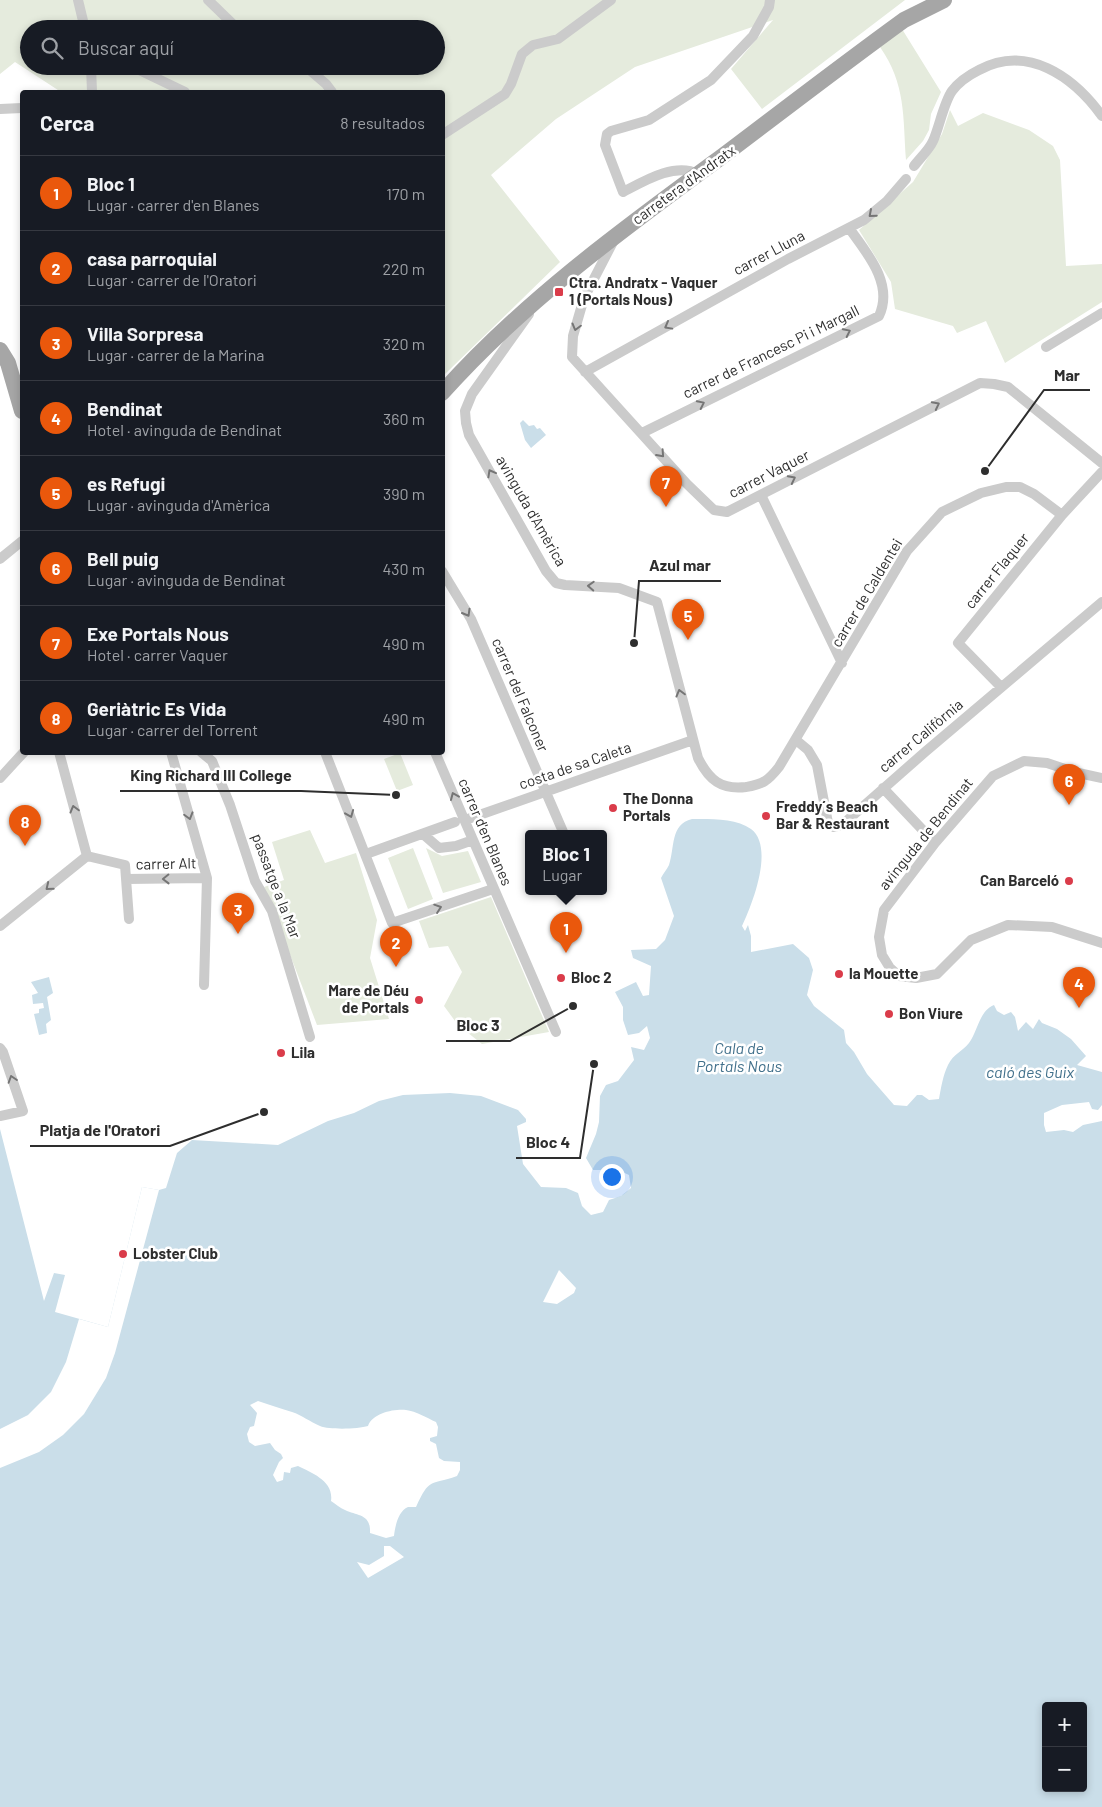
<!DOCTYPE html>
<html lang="es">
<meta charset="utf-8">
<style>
:root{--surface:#171b24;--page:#242831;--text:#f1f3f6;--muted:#9ea1a6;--line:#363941;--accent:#ea580c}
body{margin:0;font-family:Barlow,sans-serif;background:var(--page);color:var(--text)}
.controls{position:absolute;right:15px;bottom:15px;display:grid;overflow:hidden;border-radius:5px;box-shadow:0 2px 8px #0003}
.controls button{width:45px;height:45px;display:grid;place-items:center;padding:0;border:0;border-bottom:1px solid var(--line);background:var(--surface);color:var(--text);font:25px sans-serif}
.you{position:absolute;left:611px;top:1176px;width:18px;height:18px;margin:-12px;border:4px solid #fff;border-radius:50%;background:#1a73e8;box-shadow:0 0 0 8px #1a73e833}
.badge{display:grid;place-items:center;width:32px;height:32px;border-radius:50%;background:var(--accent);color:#fff;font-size:16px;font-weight:700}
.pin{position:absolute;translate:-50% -41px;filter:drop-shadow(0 1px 2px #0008)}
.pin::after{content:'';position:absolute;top:26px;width:18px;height:15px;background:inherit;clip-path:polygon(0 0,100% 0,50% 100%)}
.popup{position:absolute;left:525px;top:830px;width:82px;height:65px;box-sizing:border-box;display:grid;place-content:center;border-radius:5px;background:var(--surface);filter:drop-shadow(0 1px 4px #0005);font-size:16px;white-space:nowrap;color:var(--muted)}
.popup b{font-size:19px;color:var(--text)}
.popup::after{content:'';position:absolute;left:50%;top:100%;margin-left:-10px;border:10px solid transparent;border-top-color:var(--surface)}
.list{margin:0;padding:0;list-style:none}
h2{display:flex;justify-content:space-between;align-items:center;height:65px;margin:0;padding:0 20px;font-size:21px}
h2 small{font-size:16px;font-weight:400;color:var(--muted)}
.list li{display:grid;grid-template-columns:32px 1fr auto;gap:15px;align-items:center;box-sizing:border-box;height:75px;padding:0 20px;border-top:1px solid var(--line)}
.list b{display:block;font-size:19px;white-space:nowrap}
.list p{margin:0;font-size:16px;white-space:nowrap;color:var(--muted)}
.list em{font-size:16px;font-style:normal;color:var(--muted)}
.icon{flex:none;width:28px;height:28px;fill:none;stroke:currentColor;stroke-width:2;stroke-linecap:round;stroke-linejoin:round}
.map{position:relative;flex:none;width:1102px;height:1807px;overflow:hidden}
.search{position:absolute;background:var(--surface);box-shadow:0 2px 8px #0003;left:20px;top:20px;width:425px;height:55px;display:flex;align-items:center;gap:12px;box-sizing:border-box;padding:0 18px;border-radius:28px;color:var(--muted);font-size:19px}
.panel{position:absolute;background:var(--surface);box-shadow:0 2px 8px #0003;left:20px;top:90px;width:425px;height:665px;border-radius:5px}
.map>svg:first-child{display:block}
.green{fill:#e5ebdd;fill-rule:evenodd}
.water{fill:#cadee9;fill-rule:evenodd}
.pier{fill:#fff}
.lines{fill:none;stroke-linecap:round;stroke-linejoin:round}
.minor{stroke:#cbcbcb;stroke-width:10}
.primary{stroke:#a6a6a6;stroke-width:16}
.oneway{stroke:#757575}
.poi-dot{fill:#da3c4a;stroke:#fff;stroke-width:2}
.labels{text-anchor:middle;stroke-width:5;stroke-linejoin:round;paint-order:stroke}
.street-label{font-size:15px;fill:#2e2e2e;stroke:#fff}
.poi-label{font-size:15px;font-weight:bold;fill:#2e2e2e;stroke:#fff;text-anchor:start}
.water-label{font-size:16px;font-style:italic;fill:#41708b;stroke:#fff}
.leader{fill:none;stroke:#2e2e2e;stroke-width:2}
.callout-dot{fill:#2e2e2e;stroke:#fff;stroke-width:2}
.callout-label{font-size:16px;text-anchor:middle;font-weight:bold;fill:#2e2e2e;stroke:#fff;stroke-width:5;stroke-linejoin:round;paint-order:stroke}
</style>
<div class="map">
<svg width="1102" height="1807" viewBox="0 0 1102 1807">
<rect width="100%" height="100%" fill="#fff"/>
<path class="green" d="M0,0H905L762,109L731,69L773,20L635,67L556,119L491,175L560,262L443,376L442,92H61L15,62L0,74ZM29,29H436V66H29Z
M902,29L941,92L931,114L929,130L923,141L906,160C903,117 906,84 880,47Z
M950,110L958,126L983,113L1029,130L1053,146L1060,160L1066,266L1102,264V302L1005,363L986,321L957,333L953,326L895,309L891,282L859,230L913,182L942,134Z
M400,753L413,785L397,791L384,759Z
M310,830L325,863L356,853L377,920L370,958L389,1019L317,1025L264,887L284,880L272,842Z
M413,848L433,899L408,909L388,858Z
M426,848L442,856L468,851L481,882L443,893Z
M491,897L549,1032L482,1044L458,1025L444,1006L462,972L448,946L429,948L419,921Z"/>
<path class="water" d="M523,420L529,426L534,425L537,429L540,428L546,435L531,448L525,440L520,423Z
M692,819C710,819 736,818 751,829C775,847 752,905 742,926L745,931L748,925L751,936V952L793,944L809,958L813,970L807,995L814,1006L844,1030L846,1043L854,1052L867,1074L894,1105L907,1106L917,1095H922L929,1100L939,1099C941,1088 943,1075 948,1065C954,1053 962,1052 969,1043C978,1031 979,1011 994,1005L997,1011L1004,1015L1011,1012L1015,1017L1018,1031L1026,1022L1033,1029L1039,1019L1042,1023L1057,1029L1071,1039L1086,1056L1077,1065L1102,1072V1105L1098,1110L1092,1109L1089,1102L1062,1105L1044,1113V1125L1046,1132L1064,1130L1073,1132L1083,1125L1102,1121V1807H0V1129L44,1301L54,1273L65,1275L55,1312L108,1327L142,1187L159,1190L166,1188L177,1153L192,1140L278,1145L328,1121L354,1113L379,1101L403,1095L450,1093L481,1096L518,1110L526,1119V1122L517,1126L523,1164L541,1187L566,1188L578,1193L582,1206L591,1215L603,1212L609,1200L621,1196L631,1188L629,1175L618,1170H593L586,1158L596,1134L599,1122L600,1096L606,1085L618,1081L634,1060L631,1047L644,1050L650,1038L647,1026L639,1033L628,1035L623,1020V1007L615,992L636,982L643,996L649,995L651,966L633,958L631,950L656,949L665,940L674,916L661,878C663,874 667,869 669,865C675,848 670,824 692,819ZM559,1270L576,1288L574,1293L557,1304L543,1302ZM258,1401C269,1405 280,1408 292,1412C302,1415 310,1422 320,1426C330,1430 358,1429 368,1426C373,1413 393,1409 406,1410C416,1411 427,1418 436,1422L438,1427L437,1436L430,1438V1441L436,1444L439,1458L444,1461L460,1462V1470L457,1476C429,1486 430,1477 416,1507C415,1507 408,1507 408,1507C398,1511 395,1527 394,1536L386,1538L370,1533C371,1514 358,1516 345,1510C340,1508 336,1504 331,1501C334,1481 312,1473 298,1466L291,1468L290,1473L284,1472L283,1480L277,1482L273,1475L279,1462L283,1458L281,1454L275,1450L270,1443L255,1446L249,1442L247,1434L250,1427L254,1426L257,1413L250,1405ZM384,1546H390L404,1557L368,1578L357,1562L369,1565L384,1556ZM1046,1706H1083V1788H1046Z
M49,977L53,993L47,997L51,1020L46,1024L47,1033L39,1035L34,1014L39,1013V1009L44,1008L43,1003L33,1004L32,995L38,993L31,982Z"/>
<path class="pier" d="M142,1187L159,1190L115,1353L106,1378L84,1414L63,1435L39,1452L0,1468V1429L28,1415L51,1392L66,1362L79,1319L108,1327Z"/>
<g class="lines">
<path class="minor" d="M78,0L85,29
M208,0L238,29
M91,66L92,92
M131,66L185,92
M305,66L326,84L332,92
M0,109L22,108
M442,135L505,94L511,84L522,54L533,45L558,39L611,0
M914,166C920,158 929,150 933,141C939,128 944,102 952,91C958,83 969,75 979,70C1027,44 1073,76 1102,116
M698,174C675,162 644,181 623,192L605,145L607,134L611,131L649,120L711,80L753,36L769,7L770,0
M613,242L584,298L573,336L572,357L687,484L714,510L727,512L980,383L994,384L1008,387L1102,463
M529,314L472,394L465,411L466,423L469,435L546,571L556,583L565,585L619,588L657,602L698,758C709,780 721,790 746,787C752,786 759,785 765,781C770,778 775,772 779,767L907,551L942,512L981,493L1006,487H1020L1034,494L1062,515
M1046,347L1102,313
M585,372L788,259L864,220L887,201L906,179
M642,433L879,316C894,284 867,253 849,228
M761,495L842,663
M0,559L22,541
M442,571L471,619L564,834
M1001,687L958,643L1062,515L1102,472
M796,740L808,750L817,765L828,823L834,827L842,825L925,752L1102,602
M59,752L87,856
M171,752L207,878L204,985
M201,752L212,761L230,805L255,881L272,911L310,1037
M325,752L392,923L493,889
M435,752L556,1032
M0,778L24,752
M1102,778L1074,772L1047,763L1024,761L993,776L935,843L884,910L879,937L882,955L890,968L899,976L916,978L937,974L971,940L1008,925L1052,927L1102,943
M883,788L935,843
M468,819L693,740
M423,834L439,848L456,846L473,840
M366,854L455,822
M87,856L125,865L129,919
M126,879L207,878
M0,926L87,856
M0,1048L3,1052L23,1111L0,1116"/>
<path class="primary" d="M0,350L8,363L22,411
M442,393C523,302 622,230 720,158C781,112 842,65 904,20L944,0"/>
</g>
<defs><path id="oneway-chevron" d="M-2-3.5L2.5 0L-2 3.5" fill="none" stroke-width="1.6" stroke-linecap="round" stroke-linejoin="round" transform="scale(1.25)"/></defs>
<g class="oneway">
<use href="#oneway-chevron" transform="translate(872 214) rotate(139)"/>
<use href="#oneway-chevron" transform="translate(668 326) rotate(151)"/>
<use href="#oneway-chevron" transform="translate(576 327) rotate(105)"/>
<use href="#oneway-chevron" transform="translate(847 332) rotate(-26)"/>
<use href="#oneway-chevron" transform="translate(701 404) rotate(-26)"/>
<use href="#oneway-chevron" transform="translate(936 405) rotate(-27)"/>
<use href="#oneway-chevron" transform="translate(661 454) rotate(48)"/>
<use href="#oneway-chevron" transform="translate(491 473) rotate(-119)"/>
<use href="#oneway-chevron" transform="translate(792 479) rotate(-27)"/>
<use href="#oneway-chevron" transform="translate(591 586) rotate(-177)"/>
<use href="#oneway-chevron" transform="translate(467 613) rotate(60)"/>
<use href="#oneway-chevron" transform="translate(680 693) rotate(-105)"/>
<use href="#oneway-chevron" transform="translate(454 796) rotate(-113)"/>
<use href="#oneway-chevron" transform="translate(74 809) rotate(-105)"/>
<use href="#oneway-chevron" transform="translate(350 814) rotate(68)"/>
<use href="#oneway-chevron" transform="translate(189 816) rotate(74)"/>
<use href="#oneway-chevron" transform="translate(166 879) rotate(179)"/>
<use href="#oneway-chevron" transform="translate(49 887) rotate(141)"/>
<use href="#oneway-chevron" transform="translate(438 908) rotate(-19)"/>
<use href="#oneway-chevron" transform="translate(12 1079) rotate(-108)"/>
</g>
<g class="poi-dot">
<rect x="554" y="287" width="10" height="10" rx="2.5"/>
<circle cx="613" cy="808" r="5"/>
<circle cx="766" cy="816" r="5"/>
<circle cx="1069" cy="881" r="5"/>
<circle cx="839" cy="974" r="5"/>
<circle cx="561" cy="978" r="5"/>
<circle cx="419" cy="1000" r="5"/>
<circle cx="889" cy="1014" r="5"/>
<circle cx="281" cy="1053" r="5"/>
<circle cx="123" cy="1254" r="5"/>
</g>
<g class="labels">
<g class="street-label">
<text transform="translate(684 185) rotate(-36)" y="5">carretera d'Andratx</text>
<text transform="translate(769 253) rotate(-28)" y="5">carrer Lluna</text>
<text transform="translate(771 352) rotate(-26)" y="5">carrer de Francesc Pi i Margall</text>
<text transform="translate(769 474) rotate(-27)" y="5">carrer Vaquer</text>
<text transform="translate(531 511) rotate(60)" y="5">avinguda d'Amèrica</text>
<text transform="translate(997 571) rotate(-51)" y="5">carrer Flaquer</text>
<text transform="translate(867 593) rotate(-59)" y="5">carrer de Caldentei</text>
<text transform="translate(520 695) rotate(67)" y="5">carrer del Falconer</text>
<text transform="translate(921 736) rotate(-40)" y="5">carrer Califòrnia</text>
<text transform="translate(575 766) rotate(-19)" y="5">costa de sa Caleta</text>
<text transform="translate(485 832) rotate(67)" y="5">carrer d'en Blanes</text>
<text transform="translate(926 834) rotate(-51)" y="5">avinguda de Bendinat</text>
<text transform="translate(166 864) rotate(-1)" y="5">carrer Alt</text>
<text transform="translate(276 886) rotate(69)" y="5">passatge a la Mar</text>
</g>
<g class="poi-label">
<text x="569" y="288">Ctra. Andratx - Vaquer<tspan x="569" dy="17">1 (Portals Nous)</tspan></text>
<text x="623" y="804">The Donna<tspan x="623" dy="17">Portals</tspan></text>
<text x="776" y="812">Freddy´s Beach<tspan x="776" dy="17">Bar &amp; Restaurant</tspan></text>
<text x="1059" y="886" text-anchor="end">Can Barceló</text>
<text x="849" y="979">la Mouette</text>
<text x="571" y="983">Bloc 2</text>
<text x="409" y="996" text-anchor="end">Mare de Déu<tspan x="409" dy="17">de Portals</tspan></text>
<text x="899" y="1019">Bon Viure</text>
<text x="291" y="1058">Lila</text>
<text x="133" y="1259">Lobster Club</text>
</g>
<g class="water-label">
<text x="739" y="1054">Cala de<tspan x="739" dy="18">Portals Nous</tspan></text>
<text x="1030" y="1078">caló des Guix</text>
</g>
</g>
<path class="leader" d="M985 471L1044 390H1090M634 643L639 581H721M396 795L301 791H120M573 1006L510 1041H446M264 1112L170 1146H30M594 1064L580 1158H516"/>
<g class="callout-dot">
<circle cx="985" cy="471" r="5"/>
<circle cx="634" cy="643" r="5"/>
<circle cx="396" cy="795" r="5"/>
<circle cx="573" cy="1006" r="5"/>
<circle cx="264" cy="1112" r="5"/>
<circle cx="594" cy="1064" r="5"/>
</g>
<g class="callout-label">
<text x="1067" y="381">Mar</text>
<text x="680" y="571">Azul mar</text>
<text x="211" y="781">King Richard III College</text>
<text x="478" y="1031">Bloc 3</text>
<text x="100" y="1136">Platja de l'Oratori</text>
<text x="548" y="1148">Bloc 4</text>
</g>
</svg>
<div class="controls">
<button>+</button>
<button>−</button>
</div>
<div class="you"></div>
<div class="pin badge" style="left:566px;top:953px">1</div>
<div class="popup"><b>Bloc 1</b>Lugar</div>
<div class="pin badge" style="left:396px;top:967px">2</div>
<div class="pin badge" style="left:238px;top:934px">3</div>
<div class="pin badge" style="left:1079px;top:1008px">4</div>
<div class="pin badge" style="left:688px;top:640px">5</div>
<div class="pin badge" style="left:1069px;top:805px">6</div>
<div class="pin badge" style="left:666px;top:507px">7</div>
<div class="pin badge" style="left:25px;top:846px">8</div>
<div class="search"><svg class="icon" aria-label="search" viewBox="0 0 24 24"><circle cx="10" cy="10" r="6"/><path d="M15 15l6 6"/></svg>Buscar aquí</div>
<section class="panel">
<h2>Cerca<small>8 resultados</small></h2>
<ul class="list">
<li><span class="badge">1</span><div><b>Bloc 1</b><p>Lugar · carrer d'en Blanes</p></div><em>170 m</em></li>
<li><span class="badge">2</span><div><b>casa parroquial</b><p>Lugar · carrer de l'Oratori</p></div><em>220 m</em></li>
<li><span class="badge">3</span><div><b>Villa Sorpresa</b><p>Lugar · carrer de la Marina</p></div><em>320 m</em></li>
<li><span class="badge">4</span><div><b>Bendinat</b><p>Hotel · avinguda de Bendinat</p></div><em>360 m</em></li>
<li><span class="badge">5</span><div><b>es Refugi</b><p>Lugar · avinguda d'Amèrica</p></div><em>390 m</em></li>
<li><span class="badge">6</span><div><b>Bell puig</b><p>Lugar · avinguda de Bendinat</p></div><em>430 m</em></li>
<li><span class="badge">7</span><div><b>Exe Portals Nous</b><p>Hotel · carrer Vaquer</p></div><em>490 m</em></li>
<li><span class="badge">8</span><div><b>Geriàtric Es Vida</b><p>Lugar · carrer del Torrent</p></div><em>490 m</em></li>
</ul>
</section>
</div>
